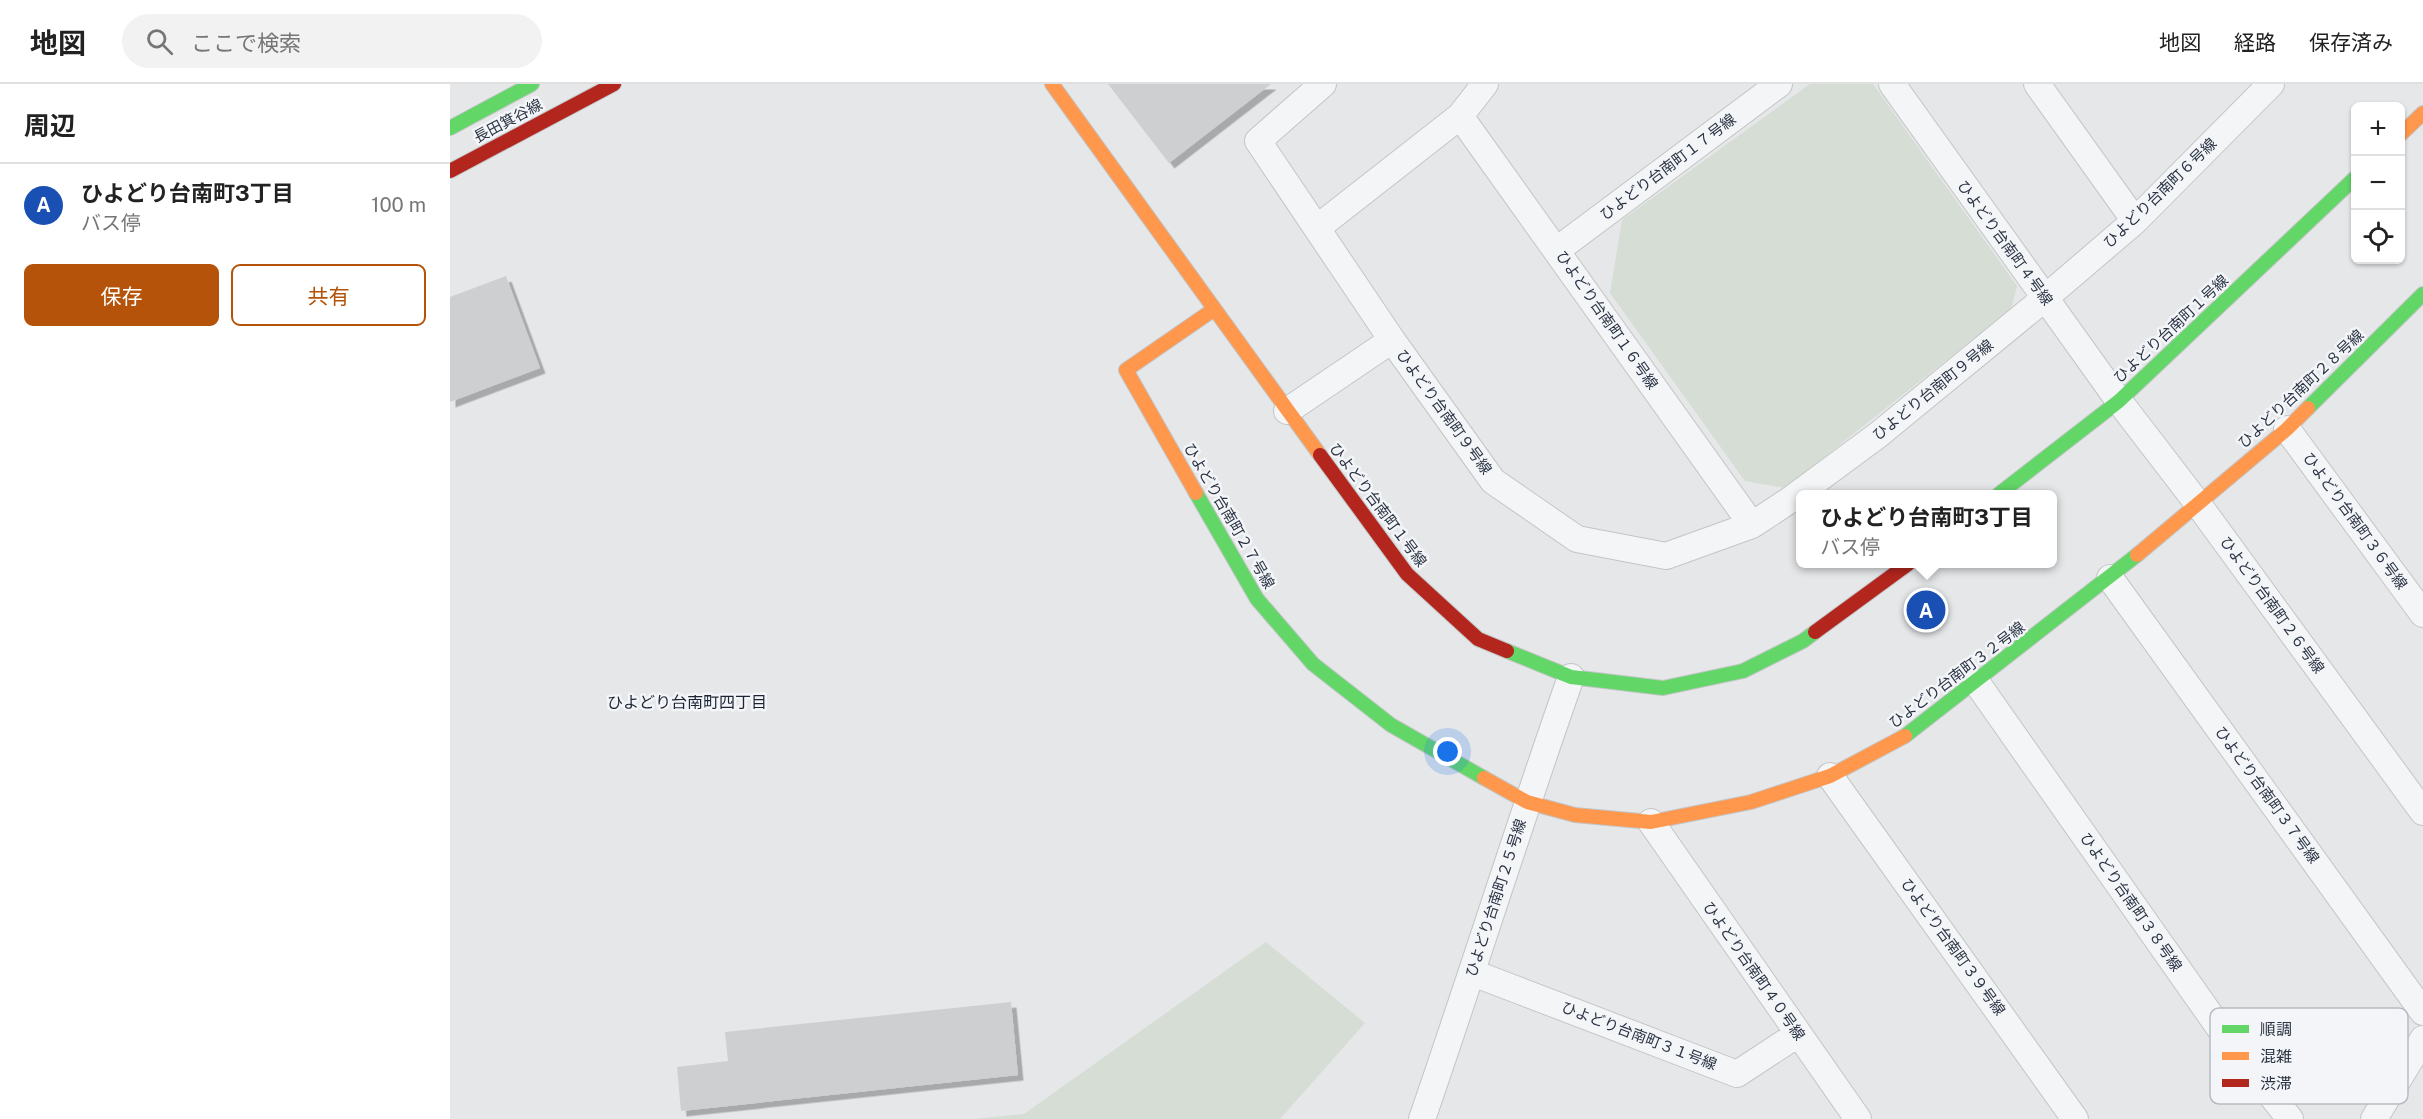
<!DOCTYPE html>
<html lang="ja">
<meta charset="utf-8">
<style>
:root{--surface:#fff;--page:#f2f2f2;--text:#222;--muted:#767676;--line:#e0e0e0;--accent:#b45309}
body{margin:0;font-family:"Public Sans","Noto Sans JP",sans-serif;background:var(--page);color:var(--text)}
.controls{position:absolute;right:18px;top:18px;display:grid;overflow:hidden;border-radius:9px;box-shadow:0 2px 4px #0004}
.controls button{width:54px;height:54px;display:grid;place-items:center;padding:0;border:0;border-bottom:2px solid var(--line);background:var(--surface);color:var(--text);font:30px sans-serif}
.you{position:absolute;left:998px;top:668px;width:21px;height:21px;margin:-15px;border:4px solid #fff;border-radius:50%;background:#1a73e8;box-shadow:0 0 0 9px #1a73e833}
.badge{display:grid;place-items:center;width:39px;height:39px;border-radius:50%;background:var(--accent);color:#fff;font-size:20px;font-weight:700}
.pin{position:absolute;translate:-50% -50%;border:3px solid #fff;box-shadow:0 2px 6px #0006}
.popup{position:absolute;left:1346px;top:406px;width:261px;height:78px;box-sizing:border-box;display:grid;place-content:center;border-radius:9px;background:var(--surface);filter:drop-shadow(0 2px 4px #0005);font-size:20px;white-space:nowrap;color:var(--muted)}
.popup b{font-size:22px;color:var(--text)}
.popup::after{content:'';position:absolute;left:50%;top:100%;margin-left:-12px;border:12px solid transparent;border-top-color:var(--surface)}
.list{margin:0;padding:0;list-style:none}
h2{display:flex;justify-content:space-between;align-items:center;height:78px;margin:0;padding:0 24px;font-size:26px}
h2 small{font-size:20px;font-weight:400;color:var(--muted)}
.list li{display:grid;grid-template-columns:39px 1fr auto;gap:18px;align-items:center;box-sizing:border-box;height:84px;padding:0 24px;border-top:2px solid var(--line)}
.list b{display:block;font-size:22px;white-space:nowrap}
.list p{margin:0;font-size:20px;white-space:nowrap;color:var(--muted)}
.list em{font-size:20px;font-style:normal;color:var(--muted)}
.actions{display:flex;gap:12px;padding:18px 24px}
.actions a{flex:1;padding:14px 0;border:2px solid var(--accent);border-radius:9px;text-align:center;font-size:21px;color:var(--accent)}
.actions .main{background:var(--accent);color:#fff}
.icon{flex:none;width:33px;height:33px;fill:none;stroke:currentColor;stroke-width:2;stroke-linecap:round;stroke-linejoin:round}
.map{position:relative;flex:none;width:1973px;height:1035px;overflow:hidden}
header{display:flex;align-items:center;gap:36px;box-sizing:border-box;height:84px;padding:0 30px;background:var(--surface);border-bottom:2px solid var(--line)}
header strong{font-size:28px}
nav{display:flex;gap:33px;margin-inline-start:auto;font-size:21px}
.search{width:420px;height:54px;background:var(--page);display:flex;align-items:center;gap:15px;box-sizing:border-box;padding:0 21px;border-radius:33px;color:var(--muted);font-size:22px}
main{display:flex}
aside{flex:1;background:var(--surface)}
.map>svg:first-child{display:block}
.green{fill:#d5ddd5}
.building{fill:#cdcfd1;filter:url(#shadow)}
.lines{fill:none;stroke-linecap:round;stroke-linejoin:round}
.street-casing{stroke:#c3c5c7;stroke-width:28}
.fast-casing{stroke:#c3c5c7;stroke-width:16}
.slow-casing{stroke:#c3c5c7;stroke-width:16}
.jam-casing{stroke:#c3c5c7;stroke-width:16}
.street{stroke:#f4f5f6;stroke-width:26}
.fast{stroke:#63d668;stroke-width:14}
.slow{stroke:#ff974d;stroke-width:14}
.jam{stroke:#b3261e;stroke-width:14}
.labels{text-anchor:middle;stroke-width:5;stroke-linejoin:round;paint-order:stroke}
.street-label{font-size:15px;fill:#2b3443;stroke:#f3f5f8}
.neighbourhood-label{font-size:16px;fill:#1d2534;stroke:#f3f5f8}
.key{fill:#f3f5f8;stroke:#b7bbc2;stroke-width:1.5}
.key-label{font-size:16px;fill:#2b3443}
</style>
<header>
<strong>地図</strong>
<div class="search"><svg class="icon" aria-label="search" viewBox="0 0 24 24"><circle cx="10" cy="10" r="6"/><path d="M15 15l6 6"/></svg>ここで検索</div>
<nav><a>地図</a><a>経路</a><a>保存済み</a></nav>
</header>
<main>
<aside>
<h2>周辺<small></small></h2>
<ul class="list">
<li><span class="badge" style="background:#1a4fb4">A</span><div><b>ひよどり台南町3丁目</b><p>バス停</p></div><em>100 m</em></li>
</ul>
<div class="actions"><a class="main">保存</a><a>共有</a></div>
</aside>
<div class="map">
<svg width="1973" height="1035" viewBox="0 0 1973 1035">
<defs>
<filter id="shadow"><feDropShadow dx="5.5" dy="5.5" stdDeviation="0" flood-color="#0004"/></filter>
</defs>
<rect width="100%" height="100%" fill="#e5e7e9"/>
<path class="green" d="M1360,0H1423L1567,202L1561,225L1335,404L1295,397L1160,209L1172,136Z
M816,858L915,939L830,1035H525L574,1030Z"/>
<path class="building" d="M658,0H821L719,79Z
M56,192L90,284L0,318V213Z
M561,918L568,991L231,1027L227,983L278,977L275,948Z"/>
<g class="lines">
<g class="street-casing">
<path id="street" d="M873,0L808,57L942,256L1043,397L1127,455L1216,472L1302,441L1340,416L1428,351L1595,214L1685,137L1821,0
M1442,0L1669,317L1748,420L1973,728
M1587,0L1685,137
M1010,32L1302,441
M867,144L1010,32L1035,0
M1107,166L1329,0
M837,327L942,256
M1837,345L1973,530
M1660,494L1973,928
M1527,599L1780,959L1840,1035
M1380,692L1625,1035
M1201,738L1408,1035
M1023,889L1287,990L1348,950
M972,1035C1023,888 1069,740 1121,593
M1924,1035L1973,955"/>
</g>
<g class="fast-casing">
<path id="fast" d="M0,44L82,0
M1858,324L1973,210
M746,409L807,515L863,580L941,641L1034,694
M1549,410L1669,317L1906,93
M1057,567L1121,593L1213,604L1293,587L1353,557L1365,548
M1455,652L1687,471"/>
</g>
<g class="slow-casing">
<path id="slow" d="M602,0L870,371
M1950,51L1973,29
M746,409L676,286L763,226
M1687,471L1837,345L1858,324
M1034,694L1077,718L1125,731L1201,738L1301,718L1380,692L1455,652"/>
</g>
<g class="jam-casing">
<path id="jam" d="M0,87L164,0
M870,371L957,490L1028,555L1057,567
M1365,548L1458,480"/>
</g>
<use href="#street" class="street"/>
<use href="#fast" class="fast"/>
<use href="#slow" class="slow"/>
<use href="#jam" class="jam"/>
</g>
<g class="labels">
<g class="street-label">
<text transform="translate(58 37) rotate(-28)" y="5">長田箕谷線</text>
<text transform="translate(1218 83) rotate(-37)" y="5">ひよどり台南町１７号線</text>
<text transform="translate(1710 109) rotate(-44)" y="5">ひよどり台南町６号線</text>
<text transform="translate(1555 159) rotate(54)" y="5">ひよどり台南町４号線</text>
<text transform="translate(1157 236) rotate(55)" y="5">ひよどり台南町１６号線</text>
<text transform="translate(1721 245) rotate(-43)" y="5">ひよどり台南町１号線</text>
<text transform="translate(1851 305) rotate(-43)" y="5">ひよどり台南町２８号線</text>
<text transform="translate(1483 306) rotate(-39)" y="5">ひよどり台南町９号線</text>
<text transform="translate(994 328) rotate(54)" y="5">ひよどり台南町９号線</text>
<text transform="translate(928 421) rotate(53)" y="5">ひよどり台南町１号線</text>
<text transform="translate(779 432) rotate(60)" y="5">ひよどり台南町２７号線</text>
<text transform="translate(1905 437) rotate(54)" y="5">ひよどり台南町３６号線</text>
<text transform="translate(1822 521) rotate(54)" y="5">ひよどり台南町２６号線</text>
<text transform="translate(1507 591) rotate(-37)" y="5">ひよどり台南町３２号線</text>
<text transform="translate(1817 711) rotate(54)" y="5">ひよどり台南町３７号線</text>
<text transform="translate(1046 814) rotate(-72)" y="5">ひよどり台南町２５号線</text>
<text transform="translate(1681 818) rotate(55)" y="5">ひよどり台南町３８号線</text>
<text transform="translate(1503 863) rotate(54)" y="5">ひよどり台南町３９号線</text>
<text transform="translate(1304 887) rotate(55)" y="5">ひよどり台南町４０号線</text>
<text transform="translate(1189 952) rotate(21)" y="5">ひよどり台南町３１号線</text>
</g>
<g class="neighbourhood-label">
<text x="237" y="624">ひよどり台南町四丁目</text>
</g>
</g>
<rect x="1760" y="924" width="198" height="96" rx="9" class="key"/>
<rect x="1772" y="941" width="27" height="8" fill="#63d668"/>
<rect x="1772" y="968" width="27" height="8" fill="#ff974d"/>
<rect x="1772" y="995" width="27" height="8" fill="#b3261e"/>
<g class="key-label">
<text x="1810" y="951">順調</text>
<text x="1810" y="978">混雑</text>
<text x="1810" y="1005">渋滞</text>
</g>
</svg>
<div class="controls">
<button>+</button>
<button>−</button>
<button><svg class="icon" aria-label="locate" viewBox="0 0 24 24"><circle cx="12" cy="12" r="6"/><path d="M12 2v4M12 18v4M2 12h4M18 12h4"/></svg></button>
</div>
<div class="you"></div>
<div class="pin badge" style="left:1476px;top:526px;background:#1a4fb4">A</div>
<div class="popup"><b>ひよどり台南町3丁目</b>バス停</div>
</div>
</main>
